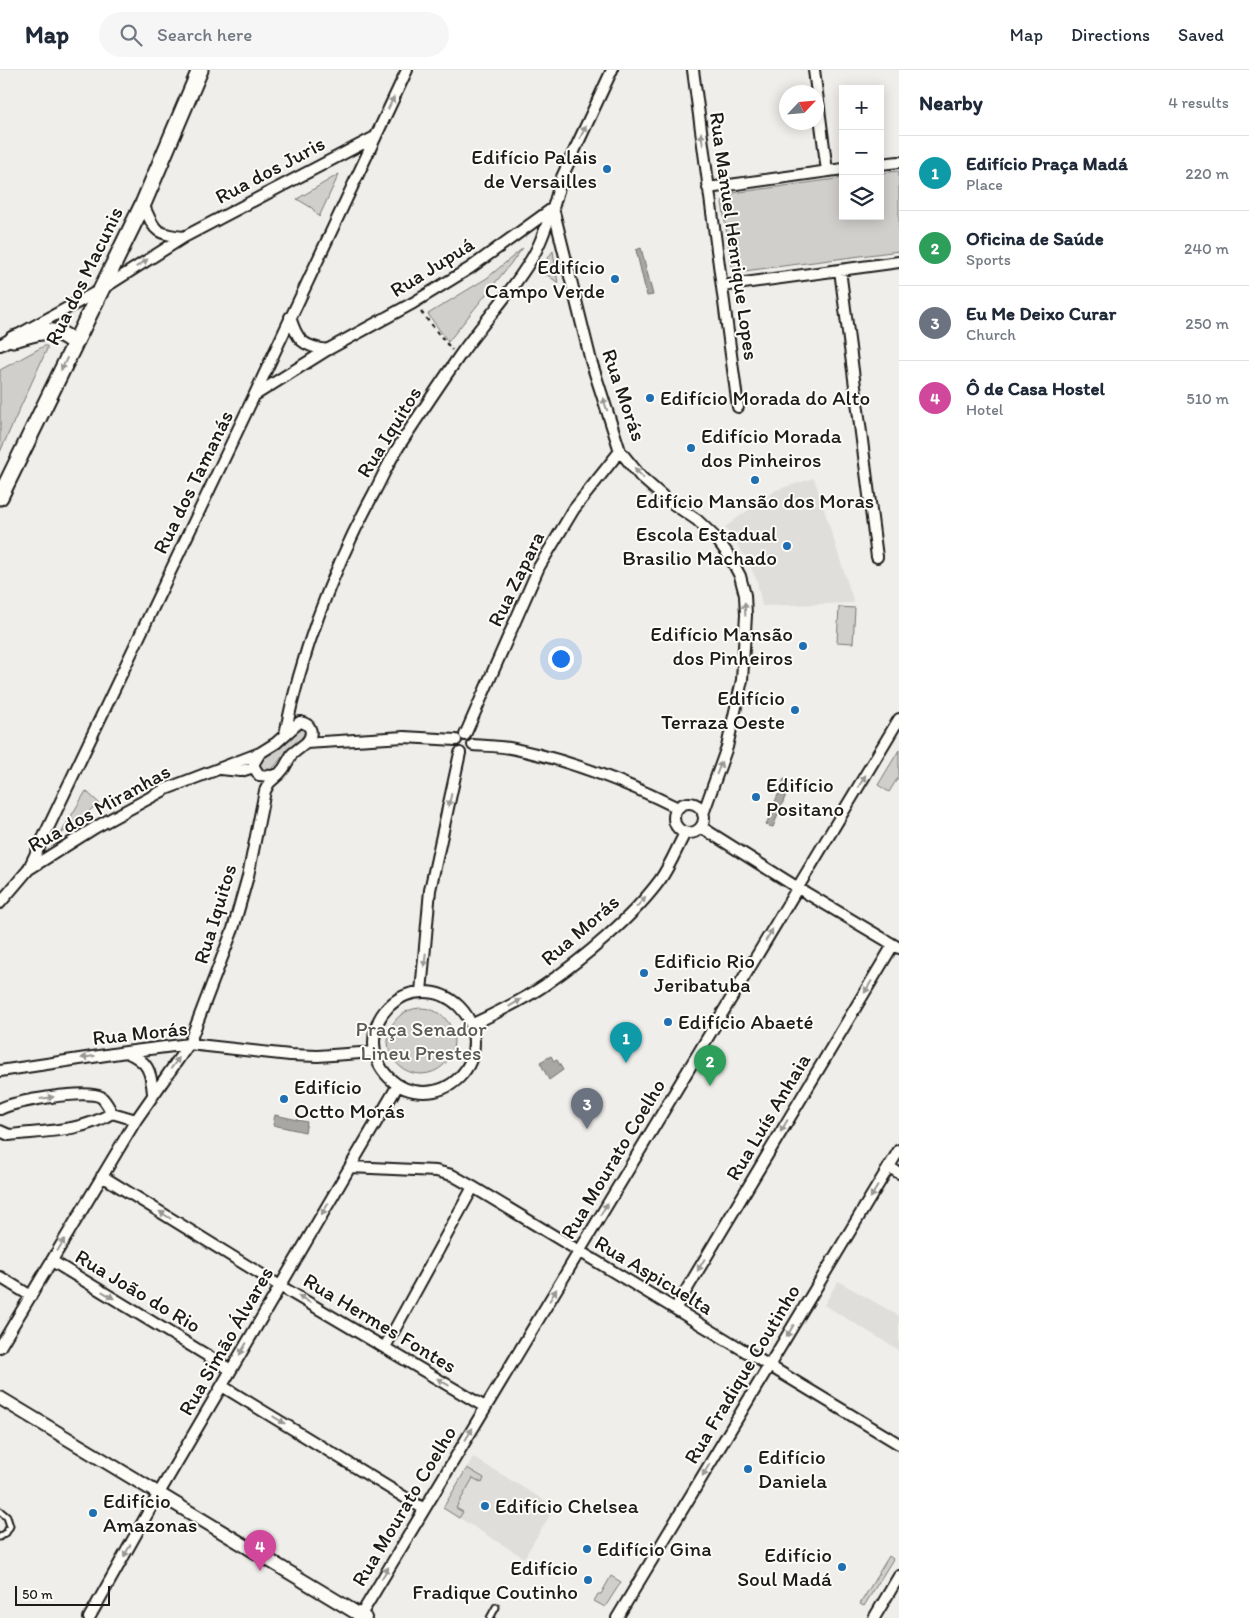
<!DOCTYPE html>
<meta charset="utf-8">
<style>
:root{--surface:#fff;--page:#f6f6f7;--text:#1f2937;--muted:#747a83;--line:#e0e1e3;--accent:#1f6fb2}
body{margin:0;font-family:Itim,sans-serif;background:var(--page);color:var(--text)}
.controls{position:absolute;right:15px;top:15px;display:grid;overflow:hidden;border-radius:0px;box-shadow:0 2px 12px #0003}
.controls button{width:45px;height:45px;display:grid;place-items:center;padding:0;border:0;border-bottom:1px solid var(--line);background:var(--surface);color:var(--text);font:25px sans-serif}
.compass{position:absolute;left:779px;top:15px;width:45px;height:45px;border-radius:50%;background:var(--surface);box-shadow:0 2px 12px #0003;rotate:64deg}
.scale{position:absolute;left:15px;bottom:12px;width:95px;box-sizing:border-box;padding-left:5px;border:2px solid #1c1c1c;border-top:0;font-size:14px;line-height:18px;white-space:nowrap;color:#1c1c1c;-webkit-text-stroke:4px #fdfcf7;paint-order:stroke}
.you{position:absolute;left:560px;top:588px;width:18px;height:18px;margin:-12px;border:4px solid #fff;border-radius:50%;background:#1a73e8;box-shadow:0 0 0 8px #1a73e833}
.badge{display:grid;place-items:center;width:32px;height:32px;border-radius:50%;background:var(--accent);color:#fff;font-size:16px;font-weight:700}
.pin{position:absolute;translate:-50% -41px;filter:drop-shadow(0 1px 2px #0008)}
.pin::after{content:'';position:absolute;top:26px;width:18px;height:15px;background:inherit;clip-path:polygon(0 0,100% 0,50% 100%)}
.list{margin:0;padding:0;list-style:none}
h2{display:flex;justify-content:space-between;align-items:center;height:65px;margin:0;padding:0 20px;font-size:21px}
h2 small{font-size:16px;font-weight:400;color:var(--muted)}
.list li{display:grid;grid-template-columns:32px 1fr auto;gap:15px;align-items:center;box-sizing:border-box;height:75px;padding:0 20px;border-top:1px solid var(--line)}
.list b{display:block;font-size:19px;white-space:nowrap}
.list p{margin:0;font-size:16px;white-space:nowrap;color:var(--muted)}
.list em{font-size:16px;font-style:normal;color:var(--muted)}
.icon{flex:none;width:28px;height:28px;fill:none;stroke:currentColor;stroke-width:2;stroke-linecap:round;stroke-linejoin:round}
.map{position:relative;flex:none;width:899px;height:1548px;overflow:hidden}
header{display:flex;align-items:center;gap:30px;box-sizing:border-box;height:70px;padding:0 25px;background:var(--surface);border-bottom:1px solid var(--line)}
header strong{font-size:24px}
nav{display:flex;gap:28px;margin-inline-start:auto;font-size:18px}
.search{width:350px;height:45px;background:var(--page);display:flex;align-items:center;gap:12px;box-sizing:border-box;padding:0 18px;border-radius:28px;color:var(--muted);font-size:19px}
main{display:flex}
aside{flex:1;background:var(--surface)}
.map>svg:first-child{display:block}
.built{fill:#e0deda}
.green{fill:#d0cfcc;stroke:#767674}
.water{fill:#a8a7a3;stroke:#706f6d}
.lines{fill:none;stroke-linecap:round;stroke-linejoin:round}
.service-casing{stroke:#1c1c1c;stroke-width:9}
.minor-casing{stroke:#1c1c1c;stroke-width:14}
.tertiary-casing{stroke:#1c1c1c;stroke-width:16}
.secondary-casing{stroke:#1c1c1c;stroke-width:19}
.path{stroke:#1c1c1c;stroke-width:2.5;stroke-dasharray:4 4;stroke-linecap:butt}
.service{stroke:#fdfcf7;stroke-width:5}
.minor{stroke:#fdfcf7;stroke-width:10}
.tertiary{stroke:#fdfcf7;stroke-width:12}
.secondary{stroke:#fdfcf7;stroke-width:15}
.oneway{fill:#989794}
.poi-dot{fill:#1f6fb2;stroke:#fdfcf7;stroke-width:2}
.labels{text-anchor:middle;stroke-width:4;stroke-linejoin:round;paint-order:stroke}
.poi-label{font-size:21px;fill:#1c1c1c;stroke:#fdfcf7;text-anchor:start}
.street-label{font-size:21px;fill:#1c1c1c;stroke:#fdfcf7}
.park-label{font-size:21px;fill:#5b5b5a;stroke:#fdfcf7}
</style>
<header>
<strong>Map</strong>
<div class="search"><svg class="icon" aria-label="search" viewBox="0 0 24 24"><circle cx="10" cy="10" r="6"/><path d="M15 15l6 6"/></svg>Search here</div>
<nav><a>Map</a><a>Directions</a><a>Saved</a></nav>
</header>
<main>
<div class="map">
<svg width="899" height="1548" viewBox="0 0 899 1548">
<rect width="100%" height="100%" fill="#f0eeea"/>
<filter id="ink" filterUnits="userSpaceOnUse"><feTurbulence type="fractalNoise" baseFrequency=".02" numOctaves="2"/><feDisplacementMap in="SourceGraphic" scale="10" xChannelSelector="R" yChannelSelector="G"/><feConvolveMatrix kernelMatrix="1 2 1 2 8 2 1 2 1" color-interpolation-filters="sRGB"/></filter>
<g filter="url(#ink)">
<path class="built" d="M814,408L854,533L762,536L757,511L745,486L725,457L776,420Z
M838,1211L899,1246V1280L824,1235Z
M473,1387L555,1437L524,1488L443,1438Z"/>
<path class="green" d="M899,101V181L737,202L732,199L722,132C724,127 728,125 733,123L843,108V146H880V103Z
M339,104L319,147L312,138L297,129Z
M523,178L448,272L428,244L487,208Z
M553,181L558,213L549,206L537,203Z
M44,276H47V279L0,382V300Z
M839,537L855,538L853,573L837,572Z
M301,656L305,658L306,665C300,672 291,677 285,684C277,691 276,699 265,703L261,700L260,694C265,684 277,682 285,674C290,668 295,661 301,656Z
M899,680V706L889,722L878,715Z
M86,721L99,733L60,765Z
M388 971a33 33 0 1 1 66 0a33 33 0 1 1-66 0Z
M467,1398L484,1408L482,1413L473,1408L456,1438L463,1442L459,1448L443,1438Z
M889,1486L893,1489L864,1536L860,1534Z
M611,1506L621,1512L605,1537L594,1531L598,1524H601Z"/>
<path class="water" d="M641,178L653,225L647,226L636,180Z
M784,709L791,712L773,757L766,755Z
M551,986L554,991L557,990L563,1000L549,1010L540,992Z
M275,1045L307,1052L305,1062L273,1055Z"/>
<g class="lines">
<g class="service-casing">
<path id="service" d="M0,1441L7,1447L10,1456L6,1463L0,1467
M490,1548L496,1537"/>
</g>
<g class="minor-casing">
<path id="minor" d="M612,0L562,107L553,138L591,291L620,381L641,407L666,429L697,450L716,468L730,487L740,506L745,525L746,545L742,610L727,677L703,744
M693,0L738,337
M814,0L827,101
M880,94L899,92
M708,118L843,99
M143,134C155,160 153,164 184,167
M840,200L877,487
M722,216L899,192
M290,247C297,270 302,276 327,280
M0,275L102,219L184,167L375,67
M255,325L327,280L413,233L470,198L553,138
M285,664C302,580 333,499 374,423C382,408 389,391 399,376C418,347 438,317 458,288C481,254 511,224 532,188C541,173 547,155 552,139
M465,665L539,497L574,439L620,381
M306,673C314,664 312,654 300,652L296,655L276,673L260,683L254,693V697L259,705L271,706L279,704L284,698L292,684L306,673L404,667L456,670
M473,675C487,676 502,676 515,679C572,691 626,712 678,738
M220,699L241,701L254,697
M674 748a15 15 0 1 1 30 0a15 15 0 1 1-30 0Z
M701,757L798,818L899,878
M29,799L96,757L166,719L260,683
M0,833L28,800L254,326L407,0
M421,922L430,820L460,683
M374 972a50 50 0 1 1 100 0a50 50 0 1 1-100 0Z
M471,955C496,943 522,931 545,915C584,888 632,848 660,810C670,796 677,778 685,763
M126,982C148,991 151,1001 153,1023
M0,1001L126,982L189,974L290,985L318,986L375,982
M0,1039C15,1031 86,1019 101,1027C106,1031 109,1038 112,1043
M0,1061L9,1065C43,1061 82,1062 112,1043L136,1050
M350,1097L436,1101L452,1105L473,1117L899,1374
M889,1097L899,1103
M102,1106L280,1216L485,1337
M52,1191L231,1300
M0,1207L31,1226
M675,1239L893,875
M0,1277L136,1050L189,974L233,859L248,806L265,721L269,713L279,704
M385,1277L473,1117
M222,1316L424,1439
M89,1548L159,1423L398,1015
M359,1548L899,649
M617,1548L899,1080
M874,1548L899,1506"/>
</g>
<g class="tertiary-casing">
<path id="tertiary" d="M0,1328L365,1548"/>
</g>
<g class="secondary-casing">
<path id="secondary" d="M13,269C37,263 54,254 74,273
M0,427L143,134L200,0"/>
</g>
<path class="path" d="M421,242L452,280"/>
<use href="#service" class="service"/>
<use href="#minor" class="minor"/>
<use href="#tertiary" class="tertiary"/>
<use href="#secondary" class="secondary"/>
</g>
<defs><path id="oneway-solid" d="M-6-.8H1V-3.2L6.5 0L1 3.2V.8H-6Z" transform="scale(1.25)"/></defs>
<g class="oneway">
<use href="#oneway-solid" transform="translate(391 33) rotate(-64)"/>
<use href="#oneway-solid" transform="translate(583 62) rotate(-65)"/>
<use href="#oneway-solid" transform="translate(702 69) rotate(-98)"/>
<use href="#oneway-solid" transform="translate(142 193) rotate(-33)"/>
<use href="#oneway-solid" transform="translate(64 294) rotate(116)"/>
<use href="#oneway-solid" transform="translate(605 334) rotate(-108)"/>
<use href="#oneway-solid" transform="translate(639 403) rotate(-131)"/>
<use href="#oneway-solid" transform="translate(745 539) rotate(-93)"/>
<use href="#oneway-solid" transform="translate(719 698) rotate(-69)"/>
<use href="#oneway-solid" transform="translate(862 711) rotate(-59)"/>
<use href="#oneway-solid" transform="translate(450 730) rotate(103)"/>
<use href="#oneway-solid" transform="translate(641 832) rotate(-49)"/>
<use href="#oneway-solid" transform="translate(769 865) rotate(-59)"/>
<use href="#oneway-solid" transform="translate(425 890) rotate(96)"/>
<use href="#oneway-solid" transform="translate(868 917) rotate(121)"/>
<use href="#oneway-solid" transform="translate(515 933) rotate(-31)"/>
<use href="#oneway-solid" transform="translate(88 987) rotate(171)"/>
<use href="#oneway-solid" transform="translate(175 993) rotate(-54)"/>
<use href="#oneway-solid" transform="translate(47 1028) rotate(-8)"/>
<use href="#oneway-solid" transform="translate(784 1056) rotate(121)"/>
<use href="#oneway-solid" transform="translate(874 1122) rotate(121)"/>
<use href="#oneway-solid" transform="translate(325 1139) rotate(120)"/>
<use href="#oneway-solid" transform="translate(604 1139) rotate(-59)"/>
<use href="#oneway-solid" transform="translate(165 1145) rotate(-148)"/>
<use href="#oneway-solid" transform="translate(61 1175) rotate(-59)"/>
<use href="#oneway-solid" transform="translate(701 1195) rotate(121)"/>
<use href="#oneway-solid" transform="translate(108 1225) rotate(31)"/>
<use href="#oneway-solid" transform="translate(553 1225) rotate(-59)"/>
<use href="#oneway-solid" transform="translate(304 1229) rotate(-149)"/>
<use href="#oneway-solid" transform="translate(790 1261) rotate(121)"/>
<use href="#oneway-solid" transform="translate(243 1279) rotate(120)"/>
<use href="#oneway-solid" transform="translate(443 1312) rotate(-149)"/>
<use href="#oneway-solid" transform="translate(279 1350) rotate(31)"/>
<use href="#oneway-solid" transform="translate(469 1364) rotate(-59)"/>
<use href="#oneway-solid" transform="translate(706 1400) rotate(121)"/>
<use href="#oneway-solid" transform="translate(127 1481) rotate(119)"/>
<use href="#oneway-solid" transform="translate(385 1503) rotate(-59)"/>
</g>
</g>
<g class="poi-dot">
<circle cx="607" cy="99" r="5"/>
<circle cx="615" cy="209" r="5"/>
<circle cx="650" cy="328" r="5"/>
<circle cx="691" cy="378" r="5"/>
<circle cx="755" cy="410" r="5"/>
<circle cx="787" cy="476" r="5"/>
<circle cx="803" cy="576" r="5"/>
<circle cx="795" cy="640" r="5"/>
<circle cx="756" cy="727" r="5"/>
<circle cx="644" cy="903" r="5"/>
<circle cx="668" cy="952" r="5"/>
<circle cx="284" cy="1029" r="5"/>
<circle cx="748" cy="1399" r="5"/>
<circle cx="485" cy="1436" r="5"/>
<circle cx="93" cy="1443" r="5"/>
<circle cx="587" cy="1479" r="5"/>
<circle cx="842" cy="1497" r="5"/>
<circle cx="588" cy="1510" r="5"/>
</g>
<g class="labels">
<g class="poi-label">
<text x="597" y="94" text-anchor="end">Edifício Palais<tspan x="597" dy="24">de Versailles</tspan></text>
<text x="605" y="204" text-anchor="end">Edifício<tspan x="605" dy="24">Campo Verde</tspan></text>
<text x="660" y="335">Edifício Morada do Alto</text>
<text x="701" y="373">Edifício Morada<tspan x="701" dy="24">dos Pinheiros</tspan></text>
<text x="755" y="438" text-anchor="middle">Edifício Mansão dos Moras</text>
<text x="777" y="471" text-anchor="end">Escola Estadual<tspan x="777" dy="24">Brasilio Machado</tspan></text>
<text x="793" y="571" text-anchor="end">Edifício Mansão<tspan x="793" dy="24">dos Pinheiros</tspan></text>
<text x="785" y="635" text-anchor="end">Edifício<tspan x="785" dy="24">Terraza Oeste</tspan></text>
<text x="766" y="722">Edifício<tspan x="766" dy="24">Positano</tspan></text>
<text x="654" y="898">Edificio Rio<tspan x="654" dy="24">Jeribatuba</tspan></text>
<text x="678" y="959">Edifício Abaeté</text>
<text x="294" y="1024">Edifício<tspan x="294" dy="24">Octto Morás</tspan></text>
<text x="758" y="1394">Edifício<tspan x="758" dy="24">Daniela</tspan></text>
<text x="103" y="1438">Edifício<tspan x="103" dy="24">Amazonas</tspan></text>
<text x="495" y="1443">Edifício Chelsea</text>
<text x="597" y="1486">Edifício Gina</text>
<text x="832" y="1492" text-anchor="end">Edifício<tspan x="832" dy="24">Soul Madá</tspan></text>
<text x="578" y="1505" text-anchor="end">Edifício<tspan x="578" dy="24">Fradique Coutinho</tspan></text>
</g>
<g class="street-label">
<text transform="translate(270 100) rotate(-28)" y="7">Rua dos Juris</text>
<text transform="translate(734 166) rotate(82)" y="7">Rua Manuel Henrique Lopes</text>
<text transform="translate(432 197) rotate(-32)" y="7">Rua Jupuá</text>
<text transform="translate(84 206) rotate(-64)" y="7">Rua dos Macunis</text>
<text transform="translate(624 325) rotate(71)" y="7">Rua Morás</text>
<text transform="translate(389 362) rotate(-58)" y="7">Rua Iquitos</text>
<text transform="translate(193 412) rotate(-64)" y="7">Rua dos Tamanás</text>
<text transform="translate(516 509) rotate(-64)" y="7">Rua Zapara</text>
<text transform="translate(99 738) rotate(-29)" y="7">Rua dos Miranhas</text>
<text transform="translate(215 844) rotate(-73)" y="7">Rua Iquitos</text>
<text transform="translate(580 860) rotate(-41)" y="7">Rua Morás</text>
<text transform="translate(140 963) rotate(-6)" y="7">Rua Morás</text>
<text transform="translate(768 1047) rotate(-59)" y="7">Rua Luís Anhaia</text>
<text transform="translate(613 1089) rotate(-59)" y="7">Rua Mourato Coelho</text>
<text transform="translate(654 1205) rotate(31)" y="7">Rua Aspicuelta</text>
<text transform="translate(138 1221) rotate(31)" y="7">Rua João do Rio</text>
<text transform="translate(380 1253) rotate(31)" y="7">Rua Hermes Fontes</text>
<text transform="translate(226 1271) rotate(-60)" y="7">Rua Simão Álvares</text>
<text transform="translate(742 1304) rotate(-59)" y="7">Rua Fradique Coutinho</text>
<text transform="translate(404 1436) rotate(-59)" y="7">Rua Mourato Coelho</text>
</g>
<g class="park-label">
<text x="421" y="966">Praça Senador<tspan x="421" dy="24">Lineu Prestes</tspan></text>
</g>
</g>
</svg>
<div class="controls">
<button>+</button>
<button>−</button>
<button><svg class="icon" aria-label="layers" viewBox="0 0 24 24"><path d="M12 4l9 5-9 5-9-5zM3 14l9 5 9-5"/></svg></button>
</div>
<svg class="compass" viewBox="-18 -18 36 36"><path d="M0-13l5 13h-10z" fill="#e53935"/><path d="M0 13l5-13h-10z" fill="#747a83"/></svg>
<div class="scale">50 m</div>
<div class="you"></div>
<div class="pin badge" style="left:626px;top:993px;background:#0f9aa8">1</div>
<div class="pin badge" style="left:710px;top:1016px;background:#2e9e5b">2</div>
<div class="pin badge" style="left:587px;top:1059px;background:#6b7280">3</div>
<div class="pin badge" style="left:260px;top:1501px;background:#d1479c">4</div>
</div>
<aside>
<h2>Nearby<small>4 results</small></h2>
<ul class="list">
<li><span class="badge" style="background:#0f9aa8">1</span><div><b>Edifício Praça Madá</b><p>Place</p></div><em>220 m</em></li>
<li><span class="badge" style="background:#2e9e5b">2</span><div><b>Oficina de Saúde</b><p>Sports</p></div><em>240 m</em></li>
<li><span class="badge" style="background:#6b7280">3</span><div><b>Eu Me Deixo Curar</b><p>Church</p></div><em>250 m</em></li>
<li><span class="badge" style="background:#d1479c">4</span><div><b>Ô de Casa Hostel</b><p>Hotel</p></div><em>510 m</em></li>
</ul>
</aside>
</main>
